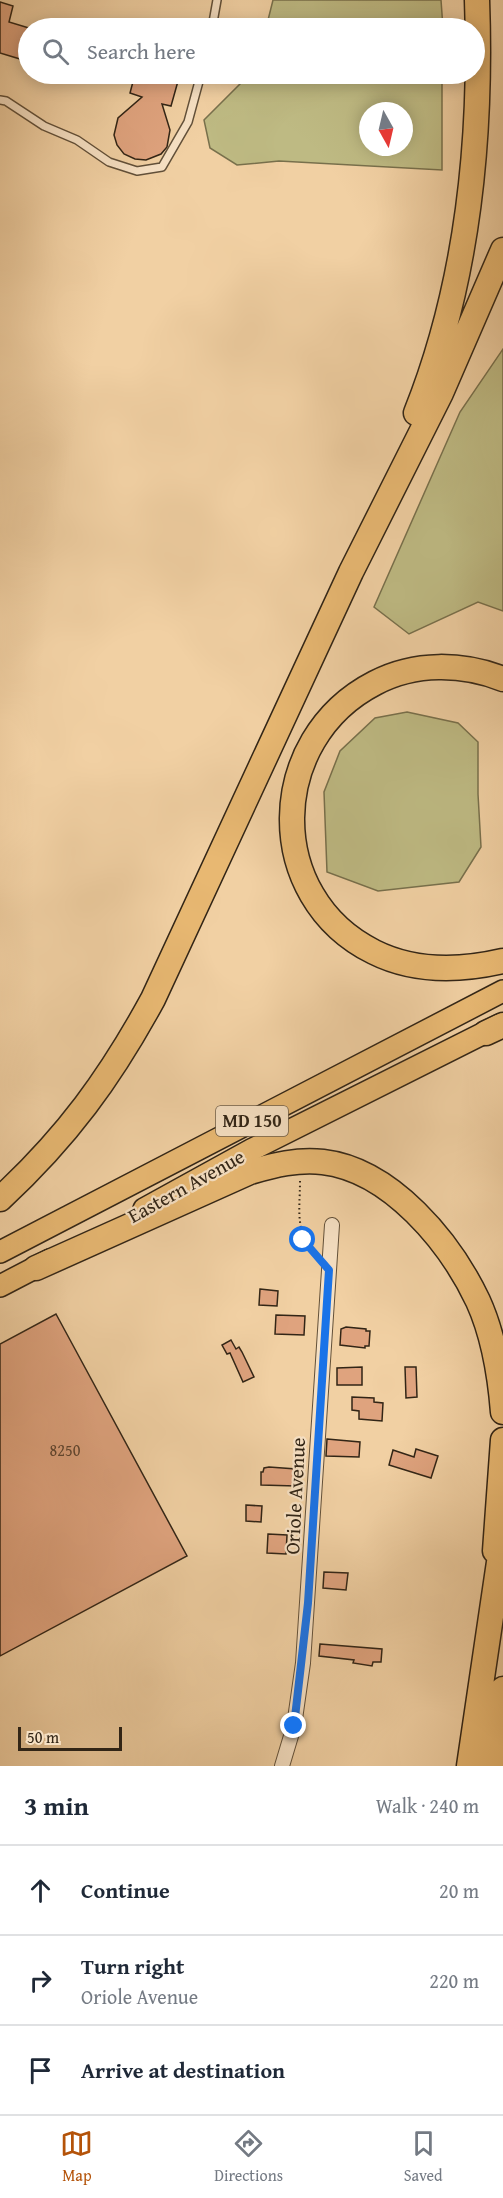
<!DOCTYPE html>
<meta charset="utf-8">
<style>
:root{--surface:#fff;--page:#f2f2f3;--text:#1f2937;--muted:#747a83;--line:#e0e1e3;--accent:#b45309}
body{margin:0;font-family:"Gentium Book Plus",serif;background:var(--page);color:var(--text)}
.compass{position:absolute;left:359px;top:102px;width:54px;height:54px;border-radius:50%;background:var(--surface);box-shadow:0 3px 15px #0003;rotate:172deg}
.scale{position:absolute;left:18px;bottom:15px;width:104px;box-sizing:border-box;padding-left:6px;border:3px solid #322516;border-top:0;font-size:16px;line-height:21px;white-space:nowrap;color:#322516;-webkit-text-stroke:4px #f6e0c3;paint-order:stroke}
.stop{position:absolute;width:18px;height:18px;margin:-14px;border:4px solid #1a73e8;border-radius:50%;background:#fff}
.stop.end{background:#1a73e8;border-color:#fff;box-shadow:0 2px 6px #0008}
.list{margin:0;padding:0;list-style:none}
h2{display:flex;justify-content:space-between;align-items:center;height:78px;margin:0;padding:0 24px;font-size:26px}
h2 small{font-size:20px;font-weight:400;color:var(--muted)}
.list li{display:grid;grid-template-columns:39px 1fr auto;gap:18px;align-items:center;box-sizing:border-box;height:90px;padding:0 24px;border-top:2px solid var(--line)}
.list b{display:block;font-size:22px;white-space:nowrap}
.list p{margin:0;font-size:20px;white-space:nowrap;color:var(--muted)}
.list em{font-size:20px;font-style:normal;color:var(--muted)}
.icon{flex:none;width:33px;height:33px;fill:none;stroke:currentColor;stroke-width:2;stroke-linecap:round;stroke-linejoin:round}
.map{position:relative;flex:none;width:503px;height:1766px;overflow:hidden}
.search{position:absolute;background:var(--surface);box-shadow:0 3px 15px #0003;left:18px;right:18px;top:18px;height:66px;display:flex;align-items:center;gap:15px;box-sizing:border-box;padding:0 21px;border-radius:33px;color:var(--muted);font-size:22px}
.sheet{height:348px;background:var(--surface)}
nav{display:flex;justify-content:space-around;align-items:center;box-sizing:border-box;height:84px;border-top:2px solid var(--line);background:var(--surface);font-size:16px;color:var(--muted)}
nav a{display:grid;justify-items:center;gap:3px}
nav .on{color:var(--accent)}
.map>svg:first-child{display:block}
.green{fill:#beba83;stroke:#78704c;stroke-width:1.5;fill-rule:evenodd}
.building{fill:#dfa37e;stroke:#322516;stroke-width:1.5}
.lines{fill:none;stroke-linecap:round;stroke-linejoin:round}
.lane-casing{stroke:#625039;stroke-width:10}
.street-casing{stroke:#625039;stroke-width:16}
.primary-casing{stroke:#322516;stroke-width:24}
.highway-casing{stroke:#322516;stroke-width:27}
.path{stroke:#322516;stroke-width:2;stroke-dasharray:1.5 3;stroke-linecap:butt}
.lane{stroke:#f6e0c3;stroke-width:7}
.street{stroke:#f6e0c3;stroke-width:14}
.primary{stroke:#e8b872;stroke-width:21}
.highway{stroke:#e8b872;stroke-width:24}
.route{stroke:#1a73e8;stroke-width:8}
.labels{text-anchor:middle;stroke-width:4.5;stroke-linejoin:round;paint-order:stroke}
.number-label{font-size:16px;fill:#5d4430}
.shield{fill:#f6e0c3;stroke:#6d5d4a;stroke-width:1.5}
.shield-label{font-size:18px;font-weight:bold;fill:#322516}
.street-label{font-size:20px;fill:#322516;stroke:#f6e0c3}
</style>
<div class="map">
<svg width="503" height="1766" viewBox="0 0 503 1766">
<rect width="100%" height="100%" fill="#f1d0a3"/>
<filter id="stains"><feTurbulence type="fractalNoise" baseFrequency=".00333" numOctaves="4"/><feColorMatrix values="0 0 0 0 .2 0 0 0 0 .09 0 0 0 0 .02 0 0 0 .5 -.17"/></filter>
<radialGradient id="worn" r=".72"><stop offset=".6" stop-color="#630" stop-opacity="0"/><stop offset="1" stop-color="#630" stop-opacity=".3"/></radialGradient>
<path class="green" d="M273,0H441L443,28H266Z
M250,74H442V170L279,161L237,165L210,148L204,120ZM368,111H404V147H368Z
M503,349V611L478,602L409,634L374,607L460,412Z
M407,712L458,723L478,742V794L481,847L459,882L378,891L327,872L324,792L340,751L375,718Z"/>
<path class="building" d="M0,2L13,6L9,22L29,28L20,59L0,53Z
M135,74H180L171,106L162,104L170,130L167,147L161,154L146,160L135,159L124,154L117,145L114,135L118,118L142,97L130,93Z
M260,1289L278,1291L277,1306L259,1305Z
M56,1314L187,1556L0,1656V1344Z
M276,1315L305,1316L304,1335L275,1334Z
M346,1327L366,1329V1331H370L369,1346H365V1348L340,1345L341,1329Z
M231,1340L236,1349L239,1347L242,1352L254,1377L243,1382L230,1353L227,1354L222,1345Z
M362,1367V1385H337V1368Z
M405,1367H416L417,1397L406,1398Z
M352,1397L374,1398V1402L383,1403L382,1421L359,1419V1411L352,1410Z
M327,1439L360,1442L359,1457L326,1456Z
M416,1449L438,1456L431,1478L389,1465L393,1450L414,1457Z
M269,1467L296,1469V1486L261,1485V1472H263L264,1468Z
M246,1505L262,1506L261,1522L246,1521Z
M268,1534L287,1535L286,1554L267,1553Z
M324,1572L348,1573L346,1590L323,1588Z
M320,1644L382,1649L381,1662H373L372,1666L353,1663L354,1660L319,1656Z"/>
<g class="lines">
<g class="lane-casing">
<path id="lane" d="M212,28L217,0
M0,100L6,101L44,126L77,140L109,162L137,171L162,167L188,122L201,74"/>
</g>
<g class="street-casing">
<path id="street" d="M282,1766L294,1726L303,1663L332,1225"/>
</g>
<g class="primary-casing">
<path id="primary" d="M144,1209L251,1150L500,1025
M0,1252L503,991
M0,1286L50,1260"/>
</g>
<g class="highway-casing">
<path id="highway" d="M416,413C468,283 482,139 477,0
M503,679C462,663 415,662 375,683C266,739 263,897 374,952C414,972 460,971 503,961
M486,1033L503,1025
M0,1199C67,1137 110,1078 153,999L351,572L441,393L503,250
M36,1268L250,1172C274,1165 298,1159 323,1162C391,1170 450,1242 478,1301C494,1336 500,1374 503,1412
M495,1551L503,1440
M469,1766L503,1535
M492,1766L503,1689"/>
</g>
<path class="path" d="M300,1181C300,1213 294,1230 317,1257"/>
<use href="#lane" class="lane"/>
<use href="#street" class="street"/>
<use href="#primary" class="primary"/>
<use href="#highway" class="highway"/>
</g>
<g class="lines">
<path class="route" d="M294,1726L308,1603L329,1270L303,1240"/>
</g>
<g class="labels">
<g class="number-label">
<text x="65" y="1456">8250</text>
</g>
<rect class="shield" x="216" y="1106" width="72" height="30" rx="4.5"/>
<g class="shield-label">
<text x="252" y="1127">MD 150</text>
</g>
<g class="street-label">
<text transform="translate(186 1186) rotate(-29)" y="7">Eastern Avenue</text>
<text transform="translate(295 1496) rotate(-87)" y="7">Oriole Avenue</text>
</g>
</g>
<rect width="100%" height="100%" filter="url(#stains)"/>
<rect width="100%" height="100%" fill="url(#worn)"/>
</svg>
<svg class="compass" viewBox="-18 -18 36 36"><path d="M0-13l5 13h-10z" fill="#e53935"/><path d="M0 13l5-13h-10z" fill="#747a83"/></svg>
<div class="scale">50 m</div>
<div class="stop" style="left:303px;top:1240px"></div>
<div class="stop end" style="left:294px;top:1726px"></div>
<div class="search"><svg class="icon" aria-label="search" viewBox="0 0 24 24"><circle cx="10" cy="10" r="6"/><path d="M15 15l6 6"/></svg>Search here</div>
</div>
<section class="sheet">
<h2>3 min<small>Walk · 240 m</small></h2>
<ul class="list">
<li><svg class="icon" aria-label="ahead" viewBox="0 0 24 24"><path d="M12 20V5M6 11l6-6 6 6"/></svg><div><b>Continue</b></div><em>20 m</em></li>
<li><svg class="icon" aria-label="right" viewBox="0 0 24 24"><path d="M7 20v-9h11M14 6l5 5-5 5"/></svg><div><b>Turn right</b><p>Oriole Avenue</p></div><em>220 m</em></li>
<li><svg class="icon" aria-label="arrive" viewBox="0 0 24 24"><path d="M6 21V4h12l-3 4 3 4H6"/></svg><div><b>Arrive at destination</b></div></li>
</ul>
</section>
<nav>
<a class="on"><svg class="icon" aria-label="map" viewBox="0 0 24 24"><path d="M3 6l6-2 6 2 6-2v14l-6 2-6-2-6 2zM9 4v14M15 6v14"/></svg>Map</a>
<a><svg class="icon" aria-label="directions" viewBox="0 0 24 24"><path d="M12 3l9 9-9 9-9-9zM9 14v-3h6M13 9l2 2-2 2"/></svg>Directions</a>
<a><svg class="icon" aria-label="saved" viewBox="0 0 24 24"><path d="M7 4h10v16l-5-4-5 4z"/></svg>Saved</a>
</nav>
